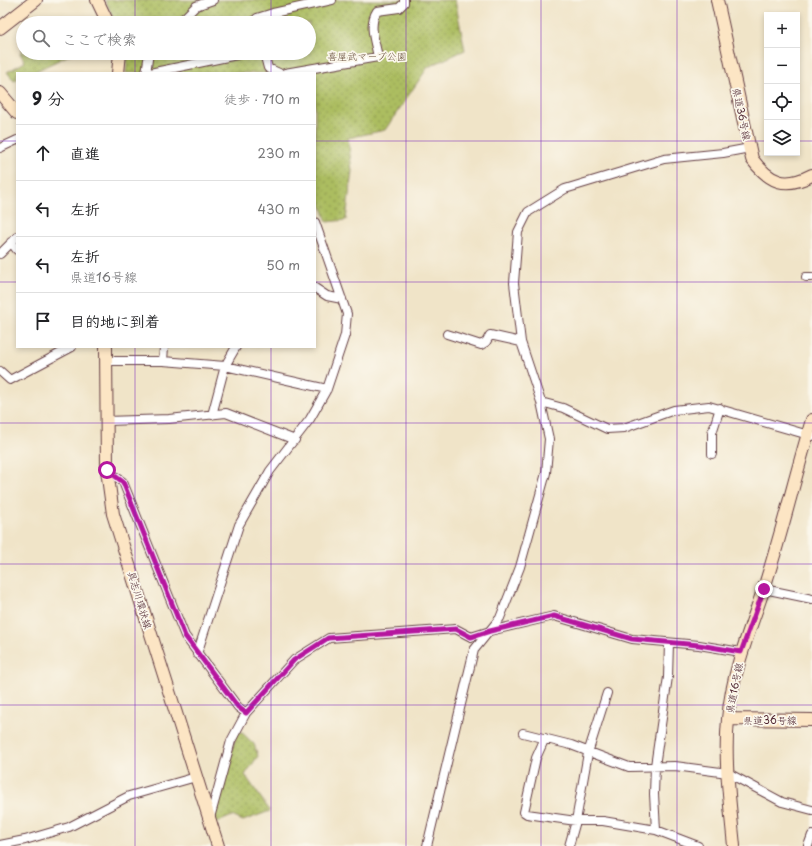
<!DOCTYPE html>
<html lang="ja">
<meta charset="utf-8">
<style>
:root{--surface:#fff;--page:#f6f6f6;--text:#202124;--muted:#757577;--line:#e0e0e0}
body{margin:0;font-family:"Playpen Sans","Klee One",sans-serif;background:var(--page);color:var(--text)}
.controls{position:absolute;right:12px;top:12px;display:grid;overflow:hidden;border-radius:0px;box-shadow:0 2px 6px #0003}
.controls button{width:36px;height:36px;display:grid;place-items:center;padding:0;border:0;border-bottom:1px solid var(--line);background:var(--surface);color:var(--text);font:20px sans-serif}
.stop{position:absolute;width:12px;height:12px;margin:-9px;border:3px solid #b5179e;border-radius:50%;background:#fff}
.stop.end{background:#b5179e;border-color:#fff;box-shadow:0 1px 4px #0008}
.list{margin:0;padding:0;list-style:none}
h2{display:flex;justify-content:space-between;align-items:center;height:52px;margin:0;padding:0 16px;font-size:17px}
h2 small{font-size:13px;font-weight:400;color:var(--muted)}
.list li{display:grid;grid-template-columns:26px 1fr auto;gap:12px;align-items:center;box-sizing:border-box;height:56px;padding:0 16px;border-top:1px solid var(--line)}
.list b{display:block;font-size:15px;white-space:nowrap}
.list p{margin:0;font-size:13px;white-space:nowrap;color:var(--muted)}
.list em{font-size:13px;font-style:normal;color:var(--muted)}
.icon{flex:none;width:22px;height:22px;fill:none;stroke:currentColor;stroke-width:2;stroke-linecap:round;stroke-linejoin:round}
.map{position:relative;flex:none;width:812px;height:846px;overflow:hidden}
.search{position:absolute;background:var(--surface);box-shadow:0 2px 6px #0003;left:16px;top:16px;width:300px;height:44px;display:flex;align-items:center;gap:10px;box-sizing:border-box;padding:0 14px;border-radius:22px;color:var(--muted);font-size:15px}
.panel{position:absolute;background:var(--surface);box-shadow:0 2px 6px #0003;left:16px;top:72px;width:300px;height:276px;border-radius:0px}
.map>svg:first-child{display:block}
.park{fill:url(#park-dots);stroke:#7b6e46}
.lines{fill:none;stroke-linecap:round;stroke-linejoin:round}
.minor-casing{stroke:#633d43;stroke-width:10}
.secondary-casing{stroke:#633d43;stroke-width:14}
.minor{stroke:#fff;stroke-width:8}
.secondary{stroke:#fce5c4;stroke-width:12}
.route{stroke:#b5179e;stroke-width:5}
.grid{fill:none;stroke:#7b2cbf;stroke-width:1;stroke-opacity:0.55}
.labels{text-anchor:middle;stroke-width:3.5;stroke-linejoin:round;paint-order:stroke}
.park-label{font-size:10px;fill:#674e3b;stroke:#fbf7ec}
.street-label{font-size:10px;fill:#4a1f2b;stroke:#fbf7ec}
</style>
<div class="map">
<svg width="812" height="846" viewBox="0 0 812 846">
<defs>
<pattern id="park-dots" width="8" height="8" patternUnits="userSpaceOnUse"><rect width="8" height="8" fill="#acbd60"/><path d="M2 2h.1M6 6h.1" fill="none" stroke="#8e994f" stroke-width="1.8" stroke-linecap="round"/></pattern>
</defs>
<rect width="100%" height="100%" fill="#fbf7ec"/>
<filter id="ink" filterUnits="userSpaceOnUse"><feTurbulence type="fractalNoise" baseFrequency=".025" numOctaves="2"/><feDisplacementMap in="SourceGraphic" scale="8" xChannelSelector="R" yChannelSelector="G"/><feConvolveMatrix kernelMatrix="1 2 1 2 8 2 1 2 1" color-interpolation-filters="sRGB"/></filter>
<filter id="wash" filterUnits="userSpaceOnUse"><feTurbulence type="fractalNoise" baseFrequency=".012" numOctaves="4" result="noise"/><feDisplacementMap in="SourceGraphic" scale="16" xChannelSelector="R" yChannelSelector="G"/><feGaussianBlur stdDeviation="0.9" result="paint"/><feColorMatrix in="noise" values="0 0 0 0 0 0 0 0 0 0 0 0 0 0 0 0 0 1.4 0 .05"/><feComposite in="paint" operator="in"/></filter>
<g filter="url(#wash)">
<rect width="100%" height="100%" fill="#f0e4c8"/>
<path class="park" d="M105,0H455L465,50L428,67L385,130L348,138L352,171L346,220L327,222L315,187V73H126L128,53H309V23H116Z
M23,48V53H73L32,73H17V80L14,81L7,72L25,62L20,53Z
M238,729L254,744L258,756L245,775L270,811L243,821L232,816L211,825Z"/>
</g>
<g filter="url(#ink)">
<g class="lines">
<g class="minor-casing">
<path id="minor" d="M179,23L196,6L213,0
M253,23L257,18L273,13L332,0
M264,53L268,68L279,73
M146,73L149,53
M150,73L237,55L239,53
M285,73L378,57C375,41 368,25 377,11L399,8L404,3V0
M0,148L17,140
M11,242L17,250
M0,254L17,237
M806,277H812
M315,288L327,296L342,299
M447,334L481,345L486,342L490,335L521,342
M105,361H163L225,366L327,389
M163,361L164,347
M0,371L10,380L72,347
M541,402L563,408L607,429L624,428L674,410L709,406L812,436
M212,415L225,366L236,347
M106,421L169,419L226,413L295,440
M712,454V433L720,408
M107,470L123,482L185,636L238,707L246,713
M764,589L812,599
M197,654L239,525L270,471L310,419L327,389L345,335L347,314L315,222
M523,733L571,745L629,767L675,766L728,773L782,802L812,810
M545,738L536,758L524,812L527,814L576,821H603L656,830L698,846
M210,818L231,741L246,713L294,660L329,638L456,629L471,637L490,631L554,616L632,639L699,645L741,652
M656,830L654,794L655,766L668,677L669,643
M0,845L25,840L69,827L129,796L196,777
M427,846L474,650L500,618L520,567L546,473L549,439L541,402L521,342L514,283L518,232L528,212L565,189L664,159L723,153L750,148
M569,846L576,821L588,753L607,693
M808,846L812,835"/>
</g>
<g class="secondary-casing">
<path id="secondary" d="M97,0L108,23
M717,0L752,159C770,183 785,189 812,175
M0,28L36,0
M118,73L120,53
M0,93L17,113
M106,347L107,470L113,514L218,846
M728,719L812,720
M734,846C730,804 724,761 728,719C732,673 749,632 764,588C782,533 795,476 812,420"/>
</g>
<use href="#minor" class="minor"/>
<use href="#secondary" class="secondary"/>
</g>
</g>
<g class="lines" filter="url(#ink)">
<path class="route" d="M107,470L123,482L185,636L238,707L246,713L294,660L328,638L456,629L471,637L490,631L554,616L632,639L699,645L741,652L764,589"/>
</g>
<path class="grid" d="M135,0V23M271,0V23M406,0V846M541,0V846M677,0V846M135,53V73M271,53V73M0,141H17M315,141H767M797,141H812M0,282H17M315,282H812M135,347V846M271,347V846M0,423H812M0,564H812M0,705H812"/>
<g class="labels">
<g class="park-label">
<text x="367" y="60">喜屋武マーブ公園</text>
</g>
<g class="street-label">
<text transform="translate(742 114) rotate(78)" y="4">県道36号線</text>
<text transform="translate(140 600) rotate(73)" y="4">具志川環状線</text>
<text transform="translate(734 688) rotate(-79)" y="4">県道16号線</text>
<text x="770" y="724">県道36号線</text>
</g>
</g>
</svg>
<div class="controls">
<button>+</button>
<button>−</button>
<button><svg class="icon" aria-label="locate" viewBox="0 0 24 24"><circle cx="12" cy="12" r="6"/><path d="M12 2v4M12 18v4M2 12h4M18 12h4"/></svg></button>
<button><svg class="icon" aria-label="layers" viewBox="0 0 24 24"><path d="M12 4l9 5-9 5-9-5zM3 14l9 5 9-5"/></svg></button>
</div>
<div class="stop" style="left:107px;top:470px"></div>
<div class="stop end" style="left:764px;top:589px"></div>
<div class="search"><svg class="icon" aria-label="search" viewBox="0 0 24 24"><circle cx="10" cy="10" r="6"/><path d="M15 15l6 6"/></svg>ここで検索</div>
<section class="panel">
<h2>9 分<small>徒歩 · 710 m</small></h2>
<ul class="list">
<li><svg class="icon" aria-label="ahead" viewBox="0 0 24 24"><path d="M12 20V5M6 11l6-6 6 6"/></svg><div><b>直進</b></div><em>230 m</em></li>
<li><svg class="icon" aria-label="left" viewBox="0 0 24 24"><path d="M17 20v-9H6M10 6l-5 5 5 5"/></svg><div><b>左折</b></div><em>430 m</em></li>
<li><svg class="icon" aria-label="left" viewBox="0 0 24 24"><path d="M17 20v-9H6M10 6l-5 5 5 5"/></svg><div><b>左折</b><p>県道16号線</p></div><em>50 m</em></li>
<li><svg class="icon" aria-label="arrive" viewBox="0 0 24 24"><path d="M6 21V4h12l-3 4 3 4H6"/></svg><div><b>目的地に到着</b></div></li>
</ul>
</section>
</div>
